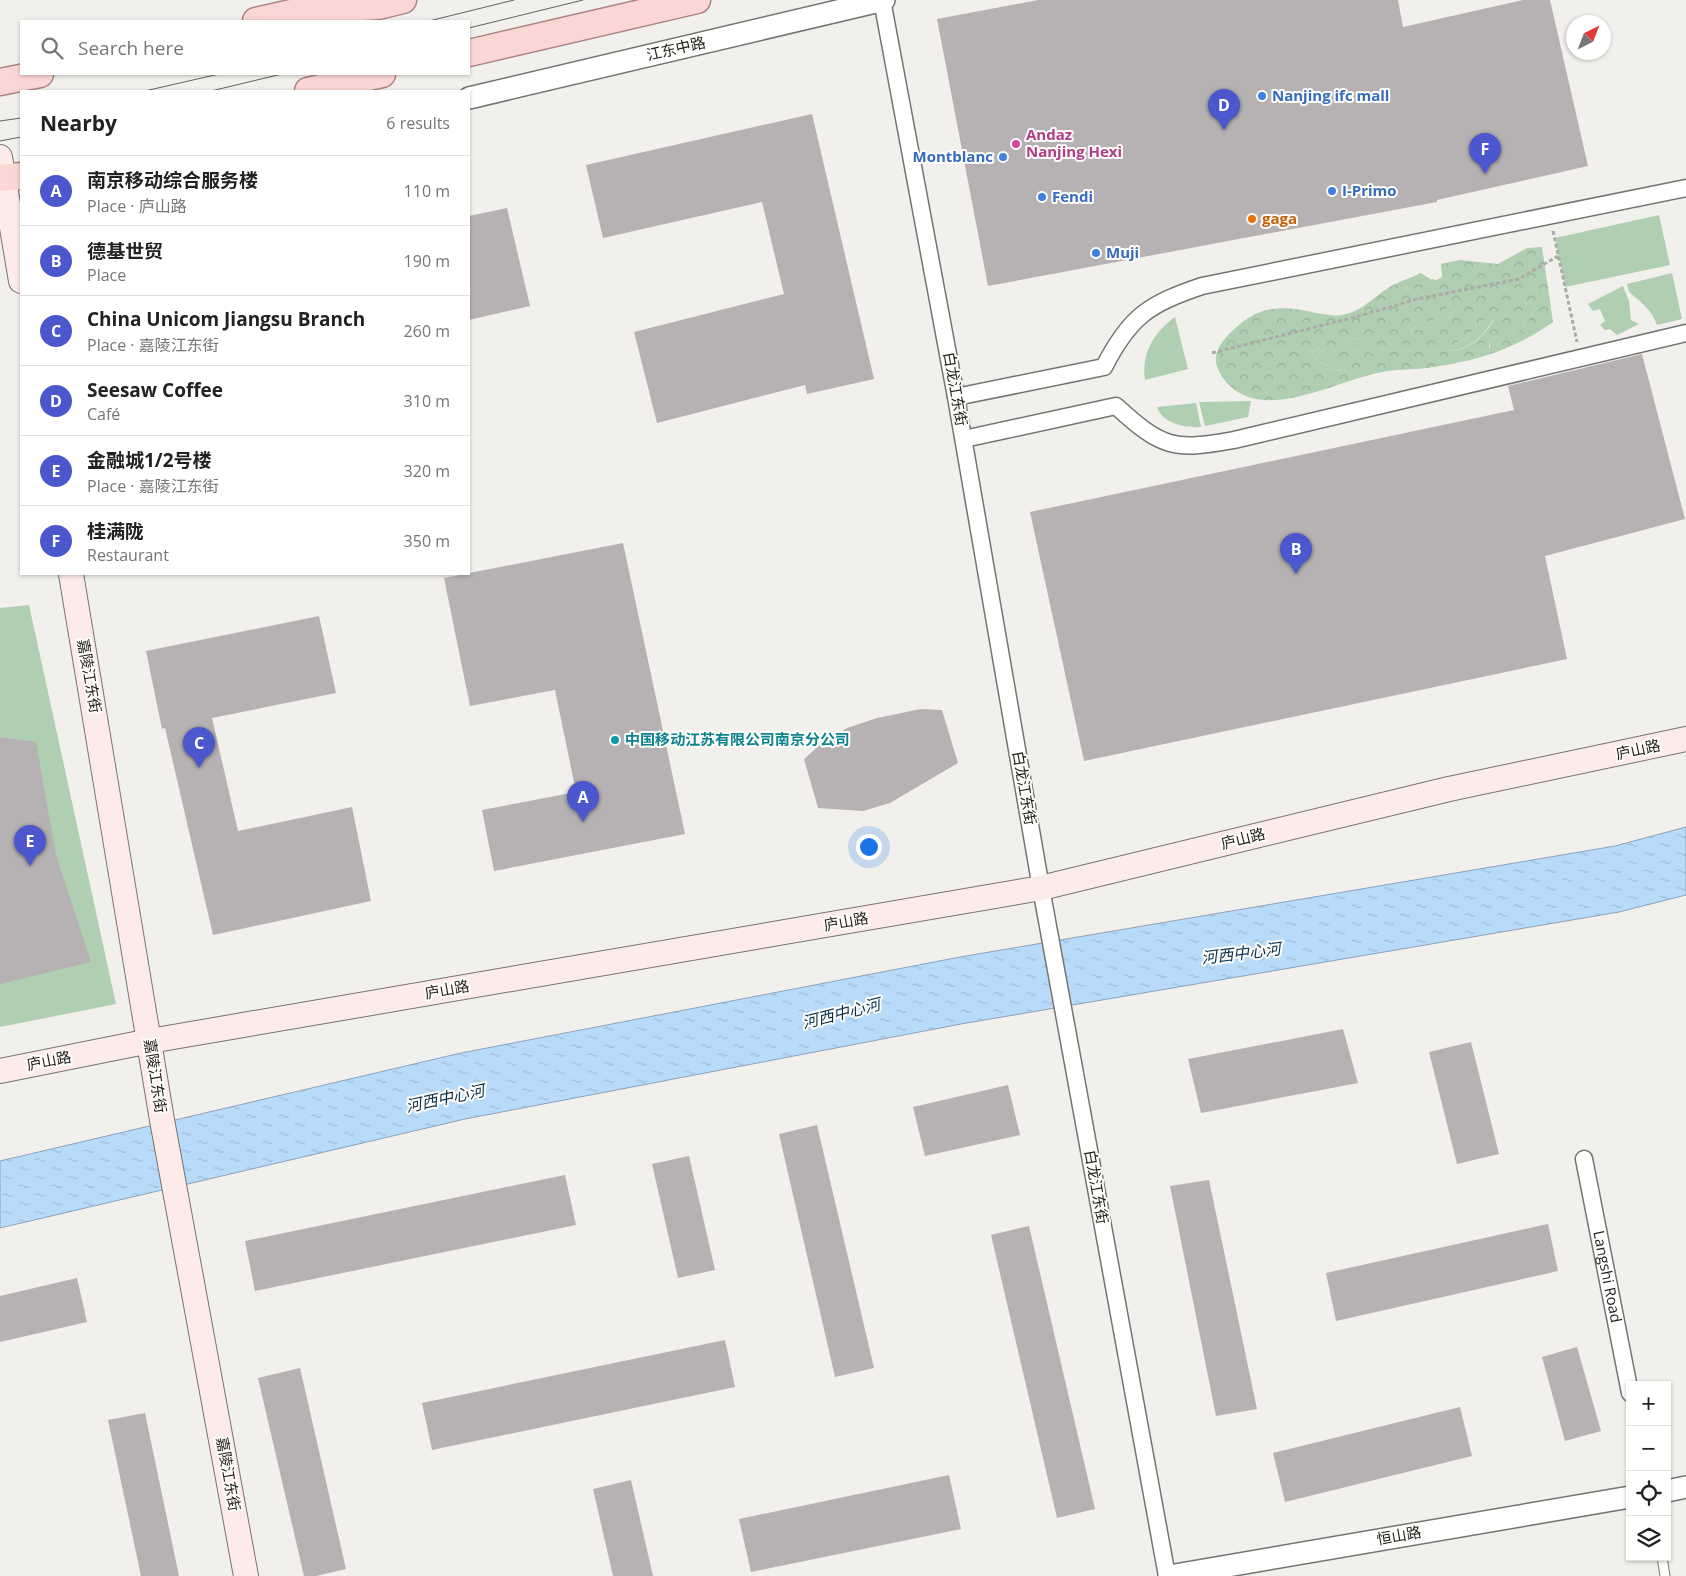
<!DOCTYPE html>
<meta charset="utf-8">
<style>
:root{--surface:#fff;--page:#f2f2f2;--text:#222;--muted:#767676;--line:#e0e0e0;--accent:#4d57cd}
body{margin:0;font-family:"Open Sans","Noto Sans SC",sans-serif;background:var(--page);color:var(--text)}
.controls{position:absolute;right:15px;bottom:15px;display:grid;overflow:hidden;border-radius:0px;box-shadow:0 1px 4px #0004}
.controls button{width:45px;height:45px;display:grid;place-items:center;padding:0;border:0;border-bottom:1px solid var(--line);background:var(--surface);color:var(--text);font:25px sans-serif}
.compass{position:absolute;left:1566px;top:15px;width:45px;height:45px;border-radius:50%;background:var(--surface);box-shadow:0 1px 4px #0004;rotate:42deg}
.you{position:absolute;left:868px;top:846px;width:18px;height:18px;margin:-12px;border:4px solid #fff;border-radius:50%;background:#1a73e8;box-shadow:0 0 0 8px #1a73e833}
.badge{display:grid;place-items:center;width:32px;height:32px;border-radius:50%;background:var(--accent);color:#fff;font-size:16px;font-weight:700}
.pin{position:absolute;translate:-50% -41px;filter:drop-shadow(0 1px 2px #0008)}
.pin::after{content:'';position:absolute;top:26px;width:18px;height:15px;background:inherit;clip-path:polygon(0 0,100% 0,50% 100%)}
.list{margin:0;padding:0;list-style:none}
h2{display:flex;justify-content:space-between;align-items:center;height:65px;margin:0;padding:0 20px;font-size:21px}
h2 small{font-size:16px;font-weight:400;color:var(--muted)}
.list li{display:grid;grid-template-columns:32px 1fr auto;gap:15px;align-items:center;box-sizing:border-box;height:70px;padding:0 20px;border-top:1px solid var(--line)}
.list b{display:block;font-size:19px;white-space:nowrap}
.list p{margin:0;font-size:16px;white-space:nowrap;color:var(--muted)}
.list em{font-size:16px;font-style:normal;color:var(--muted)}
.icon{flex:none;width:28px;height:28px;fill:none;stroke:currentColor;stroke-width:2;stroke-linecap:round;stroke-linejoin:round}
.map{position:relative;flex:none;width:1686px;height:1576px;overflow:hidden}
.search{position:absolute;background:var(--surface);box-shadow:0 1px 4px #0004;left:20px;top:20px;width:450px;height:55px;display:flex;align-items:center;gap:12px;box-sizing:border-box;padding:0 18px;border-radius:0px;color:var(--muted);font-size:19px}
.panel{position:absolute;background:var(--surface);box-shadow:0 1px 4px #0004;left:20px;top:90px;width:450px;height:485px;border-radius:0px}
.map>svg:first-child{display:block}
.green{fill:#afceb2}
.park{fill:url(#park-crowns);fill-rule:evenodd}
.water{fill:url(#water-ripples);stroke:#8ba2b8}
.building{fill:#b6b2b3}
.lines{fill:none;stroke-linecap:round;stroke-linejoin:round}
.service-casing{stroke:#767471;stroke-width:11}
.minor-casing{stroke:#767471;stroke-width:19}
.tertiary-casing{stroke:#767471;stroke-width:24}
.secondary-casing{stroke:#767471;stroke-width:26}
.primary-casing{stroke:#ab8481;stroke-width:29}
.path{stroke:#acaba8;stroke-width:3;stroke-dasharray:4 2.5;stroke-linecap:butt}
.service{stroke:#fff;stroke-width:9}
.minor{stroke:#fff;stroke-width:16}
.tertiary{stroke:#fff;stroke-width:21}
.secondary{stroke:#fcebe9;stroke-width:24}
.primary{stroke:#fad6d4;stroke-width:26}
.tram{stroke:#636260;stroke-width:1}
.shop-dot{fill:#3f7fe0;stroke:#fffdfa;stroke-width:2}
.hotel-dot{fill:#d1479c;stroke:#fffdfa;stroke-width:2}
.food-dot{fill:#e8710a;stroke:#fffdfa;stroke-width:2}
.culture-dot{fill:#0f9aa8;stroke:#fffdfa;stroke-width:2}
.labels{text-anchor:middle;stroke-width:4;stroke-linejoin:round;paint-order:stroke}
.street-label{font-size:15px;fill:#1f1e1d;stroke:#fffdfa}
.shop-label{font-size:15px;font-weight:bold;fill:#366cbe;stroke:#fffdfa;text-anchor:start}
.hotel-label{font-size:15px;font-weight:bold;fill:#b23c85;stroke:#fffdfa;text-anchor:start}
.food-label{font-size:15px;font-weight:bold;fill:#c56008;stroke:#fffdfa;text-anchor:start}
.culture-label{font-size:15px;font-weight:bold;fill:#0d838f;stroke:#fffdfa;text-anchor:start}
.water-label{font-size:16px;font-style:italic;fill:#08304e;stroke:#fffdfa}
</style>
<div class="map">
<svg width="1686" height="1576" viewBox="0 0 1686 1576">
<defs>
<pattern id="park-crowns" width="20" height="18" patternUnits="userSpaceOnUse" patternTransform="scale(1.25)"><rect width="20" height="18" fill="#afceb2"/><path d="M2 6a3 3 0 1 1 6 0M12 15a3 3 0 1 1 6 0" fill="none" stroke="#96b099"/></pattern>
<pattern id="water-ripples" width="26" height="14" patternUnits="userSpaceOnUse" patternTransform="scale(1.25)"><rect width="26" height="14" fill="#b9dbfa"/><path d="M2 4q2-2 4 0t4 0M15 11q2-2 4 0t4 0" fill="none" stroke="#9fbcd6"/></pattern>
</defs>
<rect width="100%" height="100%" fill="#f1f0ec"/>
<path class="green" d="M1659,215L1670,265L1565,287L1555,238Z
M1672,273L1682,319L1657,325C1652,310 1641,302 1629,292L1627,284Z
M1623,286L1629,301L1631,320L1639,324L1617,335L1610,329L1605,330L1600,325L1605,321L1600,309L1593,311L1588,304Z
M1452,301H1457L1459,304C1449,322 1427,335 1406,327V323C1412,320 1417,322 1422,321C1435,317 1444,311 1452,301Z
M1534,302C1538,319 1504,345 1490,348L1489,341C1505,335 1520,319 1527,303Z
M1175,317L1188,369L1145,380C1141,354 1154,332 1175,317Z
M1494,318C1485,335 1469,350 1449,351L1452,345L1466,338L1481,321Z
M1349,338C1365,340 1385,343 1390,362L1387,365H1383L1363,352L1347,348L1343,342Z
M1317,348L1347,366L1345,371C1333,371 1317,364 1312,352Z
M1251,401L1248,417L1205,426L1199,402Z
M1196,403L1201,427C1186,428 1162,424 1157,407Z
M29,605L116,1004L0,1027V608Z"/>
<path class="park" d="M1542,247L1553,322C1512,351 1476,361 1427,368C1412,370 1396,369 1382,372C1340,379 1268,422 1230,386C1224,380 1218,372 1216,363C1214,346 1231,331 1244,321C1267,304 1289,307 1316,313C1324,314 1334,317 1342,315C1364,311 1375,295 1393,285C1402,280 1412,278 1421,273L1430,279L1437,280L1442,277L1441,264L1460,260L1498,264L1527,248ZM1452,301H1457L1459,304C1449,322 1427,335 1406,327L1407,323C1414,320 1419,323 1427,322C1437,320 1445,309 1452,301ZM1534,302C1538,319 1504,345 1489,348V341C1506,335 1520,319 1527,303ZM1494,319C1486,335 1468,351 1449,351L1452,345L1466,338L1481,321ZM1349,338C1365,340 1386,344 1389,362L1387,365C1379,364 1377,355 1370,353C1359,349 1351,353 1343,342ZM1317,348L1347,366L1345,371C1333,371 1317,364 1312,352Z"/>
<path class="water" d="M1686,827V895L1619,912L961,1024L465,1119L0,1228V1161L461,1053L960,957L1615,846Z"/>
<path class="building" d="M1038,0H1398L1403,27L1523,0H1550L1588,166L1437,200V202L988,286L937,19Z
M812,114L874,379L807,394L805,385L657,423L634,332L784,294L762,202L603,238L586,165Z
M507,208L530,306L469,320V216Z
M1642,354L1685,519L1545,556L1567,659L1084,761L1030,512L1514,410L1508,386Z
M623,543L685,834L494,871L482,810L576,792L555,690L470,706L444,578Z
M319,616L336,693L212,718L238,831L352,807L371,901L213,935L165,728L162,729L146,651Z
M921,709L942,710L958,763L890,803L863,811L818,808L804,759L821,744L847,728L877,718Z
M0,737L36,742L56,855L91,962L0,984Z
M1343,1029L1358,1083L1201,1113L1188,1059Z
M1471,1042L1499,1154L1457,1164L1429,1052Z
M1008,1085L1020,1135L925,1156L913,1107Z
M817,1125L874,1368L835,1377L779,1134Z
M689,1156L715,1270L678,1278L652,1164Z
M565,1175L576,1225L255,1291L245,1241Z
M1209,1180L1257,1409L1216,1416L1170,1186Z
M1548,1224L1558,1271L1336,1321L1326,1273Z
M1029,1226L1095,1509L1057,1518L991,1235Z
M77,1278L87,1322L0,1342V1296Z
M725,1340L735,1387L432,1450L422,1403Z
M1577,1347L1601,1431L1565,1441L1542,1357Z
M300,1368L346,1569L316,1576H304L258,1378Z
M1460,1407L1472,1456L1285,1502L1273,1453Z
M145,1413L179,1576H141L108,1420Z
M949,1475L961,1529L751,1572L739,1519Z
M631,1480L653,1576H613L593,1489Z"/>
<g class="lines">
<g class="service-casing">
<path id="service" d="M1662,1557L1665,1576"/>
</g>
<g class="minor-casing">
<g id="minor">
<path d="M882,0L956,397L1041,888L1167,1576"/>
<path d="M956,397L1104,367C1130,316 1149,304 1202,286L1686,188"/>
<path d="M964,439L1116,406C1162,448 1173,451 1234,440L1686,333"/>
<path id="s1" d="M1584,1159L1630,1393"/>
</g>
</g>
<g class="tertiary-casing">
<path id="tertiary" d="M469,98L884,0
M1667,1491L1686,1487
M1169,1576L1630,1497"/>
</g>
<g class="secondary-casing">
<path id="secondary" d="M0,157L21,281
M71,574L162,1120L246,1576
M0,1071L150,1041L1041,888L1449,789L1686,739"/>
</g>
<g class="primary-casing">
<path id="primary" d="M256,21L300,11L378,6L403,0
M469,53L697,0
M0,82L40,74
M308,91L382,74
M0,178L21,176"/>
</g>
<path class="path" d="M1553,231L1577,342
M1212,353L1359,316L1417,299L1519,279L1558,256"/>
<use href="#service" class="service"/>
<use href="#minor" class="minor"/>
<use href="#tertiary" class="tertiary"/>
<use href="#secondary" class="secondary"/>
<use href="#primary" class="primary"/>
<path class="tram" d="M429,21L514,0
M469,28L583,0
M145,91L219,74
M211,91L282,74
M0,121L21,118
M0,141L21,137"/>
</g>
<g class="shop-dot">
<circle cx="1262" cy="96" r="5"/>
<circle cx="1003" cy="157" r="5"/>
<circle cx="1332" cy="191" r="5"/>
<circle cx="1042" cy="197" r="5"/>
<circle cx="1096" cy="253" r="5"/>
</g>
<circle class="hotel-dot" cx="1016" cy="144" r="5"/>
<circle class="food-dot" cx="1252" cy="219" r="5"/>
<circle class="culture-dot" cx="615" cy="740" r="5"/>
<g class="labels">
<g class="street-label">
<text transform="translate(676 49) rotate(-13)" y="5">江东中路</text>
<text transform="translate(955 389) rotate(80)" y="5">白龙江东街</text>
<text transform="translate(89 676) rotate(80)" y="5">嘉陵江东街</text>
<text transform="translate(1638 750) rotate(-12)" y="5">庐山路</text>
<text transform="translate(1024 788) rotate(80)" y="5">白龙江东街</text>
<text transform="translate(1243 839) rotate(-14)" y="5">庐山路</text>
<text transform="translate(846 922) rotate(-10)" y="5">庐山路</text>
<text transform="translate(447 990) rotate(-10)" y="5">庐山路</text>
<text transform="translate(49 1061) rotate(-11)" y="5">庐山路</text>
<text transform="translate(155 1076) rotate(81)" y="5">嘉陵江东街</text>
<text transform="translate(1096 1187) rotate(80)" y="5">白龙江东街</text>
<text dy="5" stroke="none"><textPath href="#s1" startOffset="120">Langshi Road</textPath></text>
<text transform="translate(228 1474) rotate(80)" y="5">嘉陵江东街</text>
<text transform="translate(1399 1536) rotate(-10)" y="5">恒山路</text>
</g>
<g class="shop-label">
<text x="1272" y="101">Nanjing ifc mall</text>
<text x="993" y="162" text-anchor="end">Montblanc</text>
<text x="1342" y="196">I-Primo</text>
<text x="1052" y="202">Fendi</text>
<text x="1106" y="258">Muji</text>
</g>
<g class="hotel-label">
<text x="1026" y="140">Andaz<tspan x="1026" dy="17">Nanjing Hexi</tspan></text>
</g>
<g class="food-label">
<text x="1262" y="224">gaga</text>
</g>
<g class="culture-label">
<text x="625" y="745">中国移动江苏有限公司南京分公司</text>
</g>
<g class="water-label">
<text transform="translate(1241 953) rotate(-7)" y="6">河西中心河</text>
<text transform="translate(841 1013) rotate(-14)" y="6">河西中心河</text>
<text transform="translate(445 1098) rotate(-12)" y="6">河西中心河</text>
</g>
</g>
</svg>
<div class="controls">
<button>+</button>
<button>−</button>
<button><svg class="icon" aria-label="locate" viewBox="0 0 24 24"><circle cx="12" cy="12" r="6"/><path d="M12 2v4M12 18v4M2 12h4M18 12h4"/></svg></button>
<button><svg class="icon" aria-label="layers" viewBox="0 0 24 24"><path d="M12 4l9 5-9 5-9-5zM3 14l9 5 9-5"/></svg></button>
</div>
<svg class="compass" viewBox="-18 -18 36 36"><path d="M0-13l5 13h-10z" fill="#e53935"/><path d="M0 13l5-13h-10z" fill="#767676"/></svg>
<div class="you"></div>
<div class="pin badge" style="left:583px;top:822px">A</div>
<div class="pin badge" style="left:1296px;top:574px">B</div>
<div class="pin badge" style="left:199px;top:768px">C</div>
<div class="pin badge" style="left:1224px;top:130px">D</div>
<div class="pin badge" style="left:30px;top:866px">E</div>
<div class="pin badge" style="left:1485px;top:174px">F</div>
<div class="search"><svg class="icon" aria-label="search" viewBox="0 0 24 24"><circle cx="10" cy="10" r="6"/><path d="M15 15l6 6"/></svg>Search here</div>
<section class="panel">
<h2>Nearby<small>6 results</small></h2>
<ul class="list">
<li><span class="badge">A</span><div><b>南京移动综合服务楼</b><p>Place · 庐山路</p></div><em>110 m</em></li>
<li><span class="badge">B</span><div><b>德基世贸</b><p>Place</p></div><em>190 m</em></li>
<li><span class="badge">C</span><div><b>China Unicom Jiangsu Branch</b><p>Place · 嘉陵江东街</p></div><em>260 m</em></li>
<li><span class="badge">D</span><div><b>Seesaw Coffee</b><p>Café</p></div><em>310 m</em></li>
<li><span class="badge">E</span><div><b>金融城1/2号楼</b><p>Place · 嘉陵江东街</p></div><em>320 m</em></li>
<li><span class="badge">F</span><div><b>桂满陇</b><p>Restaurant</p></div><em>350 m</em></li>
</ul>
</section>
</div>
